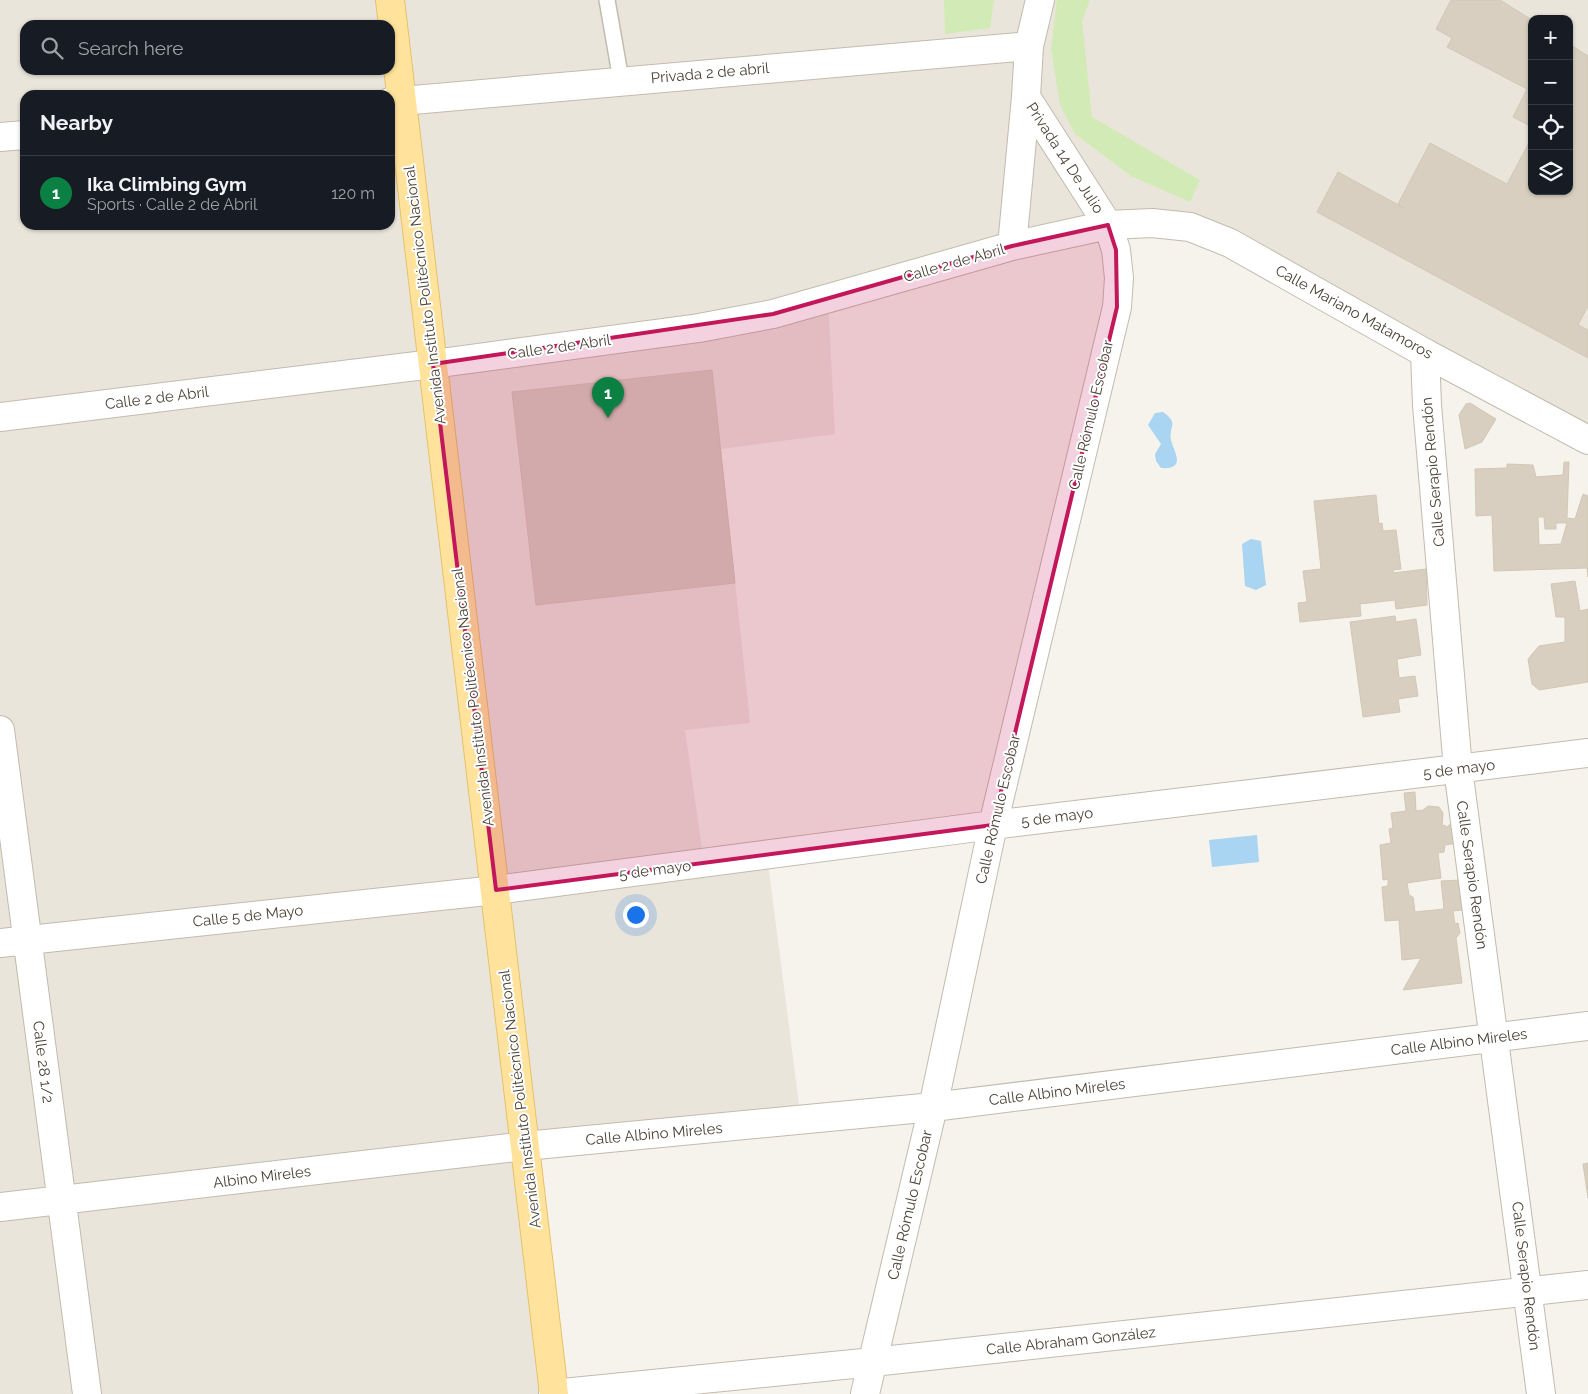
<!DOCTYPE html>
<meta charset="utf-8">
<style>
:root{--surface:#171b24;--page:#242831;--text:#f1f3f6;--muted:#9ea1a6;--line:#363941;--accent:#0b8043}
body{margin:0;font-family:Raleway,sans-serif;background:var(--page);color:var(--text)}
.controls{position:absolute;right:15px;top:15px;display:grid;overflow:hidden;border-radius:10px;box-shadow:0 1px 4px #0004}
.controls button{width:45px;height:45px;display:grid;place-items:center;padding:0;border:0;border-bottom:1px solid var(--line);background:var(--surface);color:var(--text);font:25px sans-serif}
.you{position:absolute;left:635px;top:914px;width:18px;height:18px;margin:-12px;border:4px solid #fff;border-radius:50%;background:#1a73e8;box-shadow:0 0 0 8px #1a73e833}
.badge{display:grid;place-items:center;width:32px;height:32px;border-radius:50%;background:var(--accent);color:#fff;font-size:16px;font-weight:700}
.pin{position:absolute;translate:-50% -41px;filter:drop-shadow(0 1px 2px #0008)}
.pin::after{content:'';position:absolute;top:26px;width:18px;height:15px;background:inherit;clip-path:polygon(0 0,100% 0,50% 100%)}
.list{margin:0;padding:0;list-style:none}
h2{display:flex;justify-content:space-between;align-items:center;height:65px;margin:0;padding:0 20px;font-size:21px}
h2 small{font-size:16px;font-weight:400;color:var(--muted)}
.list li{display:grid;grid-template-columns:32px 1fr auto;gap:15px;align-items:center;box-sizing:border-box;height:75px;padding:0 20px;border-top:1px solid var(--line)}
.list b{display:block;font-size:19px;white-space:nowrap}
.list p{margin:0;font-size:16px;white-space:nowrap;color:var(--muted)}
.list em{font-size:16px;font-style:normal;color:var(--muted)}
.icon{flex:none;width:28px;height:28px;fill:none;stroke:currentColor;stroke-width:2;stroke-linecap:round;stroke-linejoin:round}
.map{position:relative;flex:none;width:1588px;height:1394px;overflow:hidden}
.search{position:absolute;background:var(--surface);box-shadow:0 1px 4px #0004;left:20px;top:20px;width:375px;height:55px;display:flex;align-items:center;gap:12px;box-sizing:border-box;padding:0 18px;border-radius:15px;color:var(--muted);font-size:19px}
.panel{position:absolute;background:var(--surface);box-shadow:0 1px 4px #0004;left:20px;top:90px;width:375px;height:140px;border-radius:15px}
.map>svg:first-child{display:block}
.residential{fill:#eae5da;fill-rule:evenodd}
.green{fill:#d2eab5}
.water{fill:#a9d4f2}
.building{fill:#d8cfc1;stroke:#d3c7b4;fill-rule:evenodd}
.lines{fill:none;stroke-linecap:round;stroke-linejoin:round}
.service-casing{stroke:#c2bbae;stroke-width:18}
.minor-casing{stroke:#c2bbae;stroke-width:30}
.tertiary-casing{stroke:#c2bbae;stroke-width:30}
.primary-casing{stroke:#e6c16a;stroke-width:30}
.service{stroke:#fff;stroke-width:15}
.minor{stroke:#fff;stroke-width:28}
.tertiary{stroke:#fff;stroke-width:28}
.primary{stroke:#ffe39c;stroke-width:28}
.marked{fill:#c2185b;fill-opacity:0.2;stroke:#c2185b;stroke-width:4;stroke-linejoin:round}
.labels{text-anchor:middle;stroke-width:4;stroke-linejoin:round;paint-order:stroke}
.street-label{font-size:15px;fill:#4b4439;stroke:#fff}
</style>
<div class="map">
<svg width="1588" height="1394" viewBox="0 0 1588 1394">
<rect width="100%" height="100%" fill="#f6f3ec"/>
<path class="residential" d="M0,0H1588V440L1230,243L1152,223L828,299L835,434L721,449L750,723L685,730L704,863L767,855L801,1120L525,1146L554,1394H0ZM1532,19H1569V191H1532ZM25,25H390V70H25ZM25,95H390V225H25Z"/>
<path class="green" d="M944,0H994L990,28L945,34Z
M1057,0H1090L1082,21L1092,117L1200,180L1190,202L1131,176L1075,134L1060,105L1051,49Z"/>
<path class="water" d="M1163,412C1180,424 1168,426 1171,440C1174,452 1187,470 1161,468L1156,461L1155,454L1161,444L1148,425L1155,413Z
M1251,539L1261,541L1266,585L1256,590L1245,586L1242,544Z
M1257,835L1259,862L1212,867L1209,840Z"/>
<path class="building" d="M1451,0H1500L1532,20V127L1513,117L1527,89L1447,47L1452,38L1436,29Z
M1569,44L1588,56V306L1578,325L1588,330V358L1317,212L1338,172L1404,208L1398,204L1430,143L1507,184L1532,137V191H1569Z
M712,370L735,583L536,605L512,392Z
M1470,403L1496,419L1482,442L1465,449L1459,415L1466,404Z
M1564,462H1569L1567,518L1575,519L1583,494L1588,496V577L1587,568L1494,571L1492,515L1476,516L1475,469L1507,468V464L1533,465L1536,477L1563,475ZM1538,517H1544L1545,529H1556V523H1567L1561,544L1539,545Z
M1376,495L1379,524L1382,523L1383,531L1396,530L1401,569L1393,570V573L1426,569L1427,605L1396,609L1395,600L1360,604L1361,616L1300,622L1298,603L1307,602L1303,571L1321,569L1314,501Z
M1575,581L1580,611L1588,609V682L1539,690L1532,684L1528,659L1539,646L1565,642V617H1556L1551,584Z
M1395,616L1396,622L1416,619L1421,655L1397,659L1399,678L1415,676L1418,696L1398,699L1400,712L1363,717L1350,622Z
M1415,792L1416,811L1423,810L1428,806L1439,807L1443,813L1442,826L1445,825V828L1452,823L1464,842L1445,845L1444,852L1438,853L1441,878L1407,883L1409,895L1413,897L1415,912L1444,909L1441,881L1462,880L1472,909L1453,911L1455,924L1458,923L1460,933L1456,938L1462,983L1403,990L1421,958L1402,960L1399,920L1385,921L1382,887L1388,886V879L1383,880L1380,845L1391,843L1389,829L1393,828L1391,813L1406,811L1404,793Z
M1588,1163V1198L1583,1164Z"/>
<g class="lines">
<g class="service-casing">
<path id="service" d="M607,0L621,80"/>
</g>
<g class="minor-casing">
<path id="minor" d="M390,102L1029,46
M0,137L25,135
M1425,353L1427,405L1458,769L1541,1394
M0,417L433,364
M0,730L87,1394
M0,943L496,890L993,825L1588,753
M0,1207L525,1146L933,1107L1588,1026
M553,1394L873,1362L1588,1285
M865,1394L933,1107L993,825L1117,307L1119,278L1116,250L1108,225L1026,97L1029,46L1040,0"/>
</g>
<g class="tertiary-casing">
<path id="tertiary" d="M1012,246L1026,97
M433,364L699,328L773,314L1012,246L1108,225L1152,223L1190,227L1230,243L1425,353L1588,440"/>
</g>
<g class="primary-casing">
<path id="primary" d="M390,0L554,1394"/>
</g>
<use href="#service" class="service"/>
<use href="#minor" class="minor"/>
<use href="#tertiary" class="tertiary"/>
<use href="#primary" class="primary"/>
</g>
<path class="marked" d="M1108,225L1116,250L1117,307L993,825L496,890L433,364L773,314L1012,246Z"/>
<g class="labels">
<g class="street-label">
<text transform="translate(710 73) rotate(-5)" y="5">Privada 2 de abril</text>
<text transform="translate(1065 158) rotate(57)" y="5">Privada 14 De Julio</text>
<text transform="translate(954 263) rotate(-16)" y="5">Calle 2 de Abril</text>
<text transform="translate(425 295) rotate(-97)" y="5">Avenida Instituto Politécnico Nacional</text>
<text transform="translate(1354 312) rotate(29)" y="5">Calle Mariano Matamoros</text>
<text transform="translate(559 347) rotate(-8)" y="5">Calle 2 de Abril</text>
<text transform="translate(157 398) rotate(-7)" y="5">Calle 2 de Abril</text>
<text transform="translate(1091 415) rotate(-77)" y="5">Calle Rómulo Escobar</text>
<text transform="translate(1433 472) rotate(-95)" y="5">Calle Serapio Rendón</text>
<text transform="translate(473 697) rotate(-97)" y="5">Avenida Instituto Politécnico Nacional</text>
<text transform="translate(1459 769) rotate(-7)" y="5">5 de mayo</text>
<text transform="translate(998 809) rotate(-77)" y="5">Calle Rómulo Escobar</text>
<text transform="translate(1057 817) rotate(-7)" y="5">5 de mayo</text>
<text transform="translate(655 870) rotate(-7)" y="5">5 de mayo</text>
<text transform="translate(1472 875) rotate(82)" y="5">Calle Serapio Rendón</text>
<text transform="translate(248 916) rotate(-6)" y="5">Calle 5 de Mayo</text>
<text transform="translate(1459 1042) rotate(-7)" y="5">Calle Albino Mireles</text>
<text transform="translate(43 1062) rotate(83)" y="5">Calle 28 1/2</text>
<text transform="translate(1057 1092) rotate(-7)" y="5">Calle Albino Mireles</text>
<text transform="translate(520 1099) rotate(-97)" y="5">Avenida Instituto Politécnico Nacional</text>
<text transform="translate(654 1134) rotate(-5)" y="5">Calle Albino Mireles</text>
<text transform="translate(262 1177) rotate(-7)" y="5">Albino Mireles</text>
<text transform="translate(910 1205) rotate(-77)" y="5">Calle Rómulo Escobar</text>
<text transform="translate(1526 1276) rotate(83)" y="5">Calle Serapio Rendón</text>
<text transform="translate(1071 1341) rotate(-6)" y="5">Calle Abraham González</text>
</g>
</g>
</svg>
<div class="controls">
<button>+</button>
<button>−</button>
<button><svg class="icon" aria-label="locate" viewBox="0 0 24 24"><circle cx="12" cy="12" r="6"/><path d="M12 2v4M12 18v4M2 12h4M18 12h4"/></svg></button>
<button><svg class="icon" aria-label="layers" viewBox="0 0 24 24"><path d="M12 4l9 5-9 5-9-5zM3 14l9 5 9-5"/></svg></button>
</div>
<div class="you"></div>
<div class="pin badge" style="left:608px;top:418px">1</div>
<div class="search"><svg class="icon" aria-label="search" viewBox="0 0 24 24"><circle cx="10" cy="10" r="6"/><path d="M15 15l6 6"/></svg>Search here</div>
<section class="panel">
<h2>Nearby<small></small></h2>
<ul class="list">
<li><span class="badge">1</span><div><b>Ika Climbing Gym</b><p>Sports · Calle 2 de Abril</p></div><em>120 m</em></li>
</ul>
</section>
</div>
